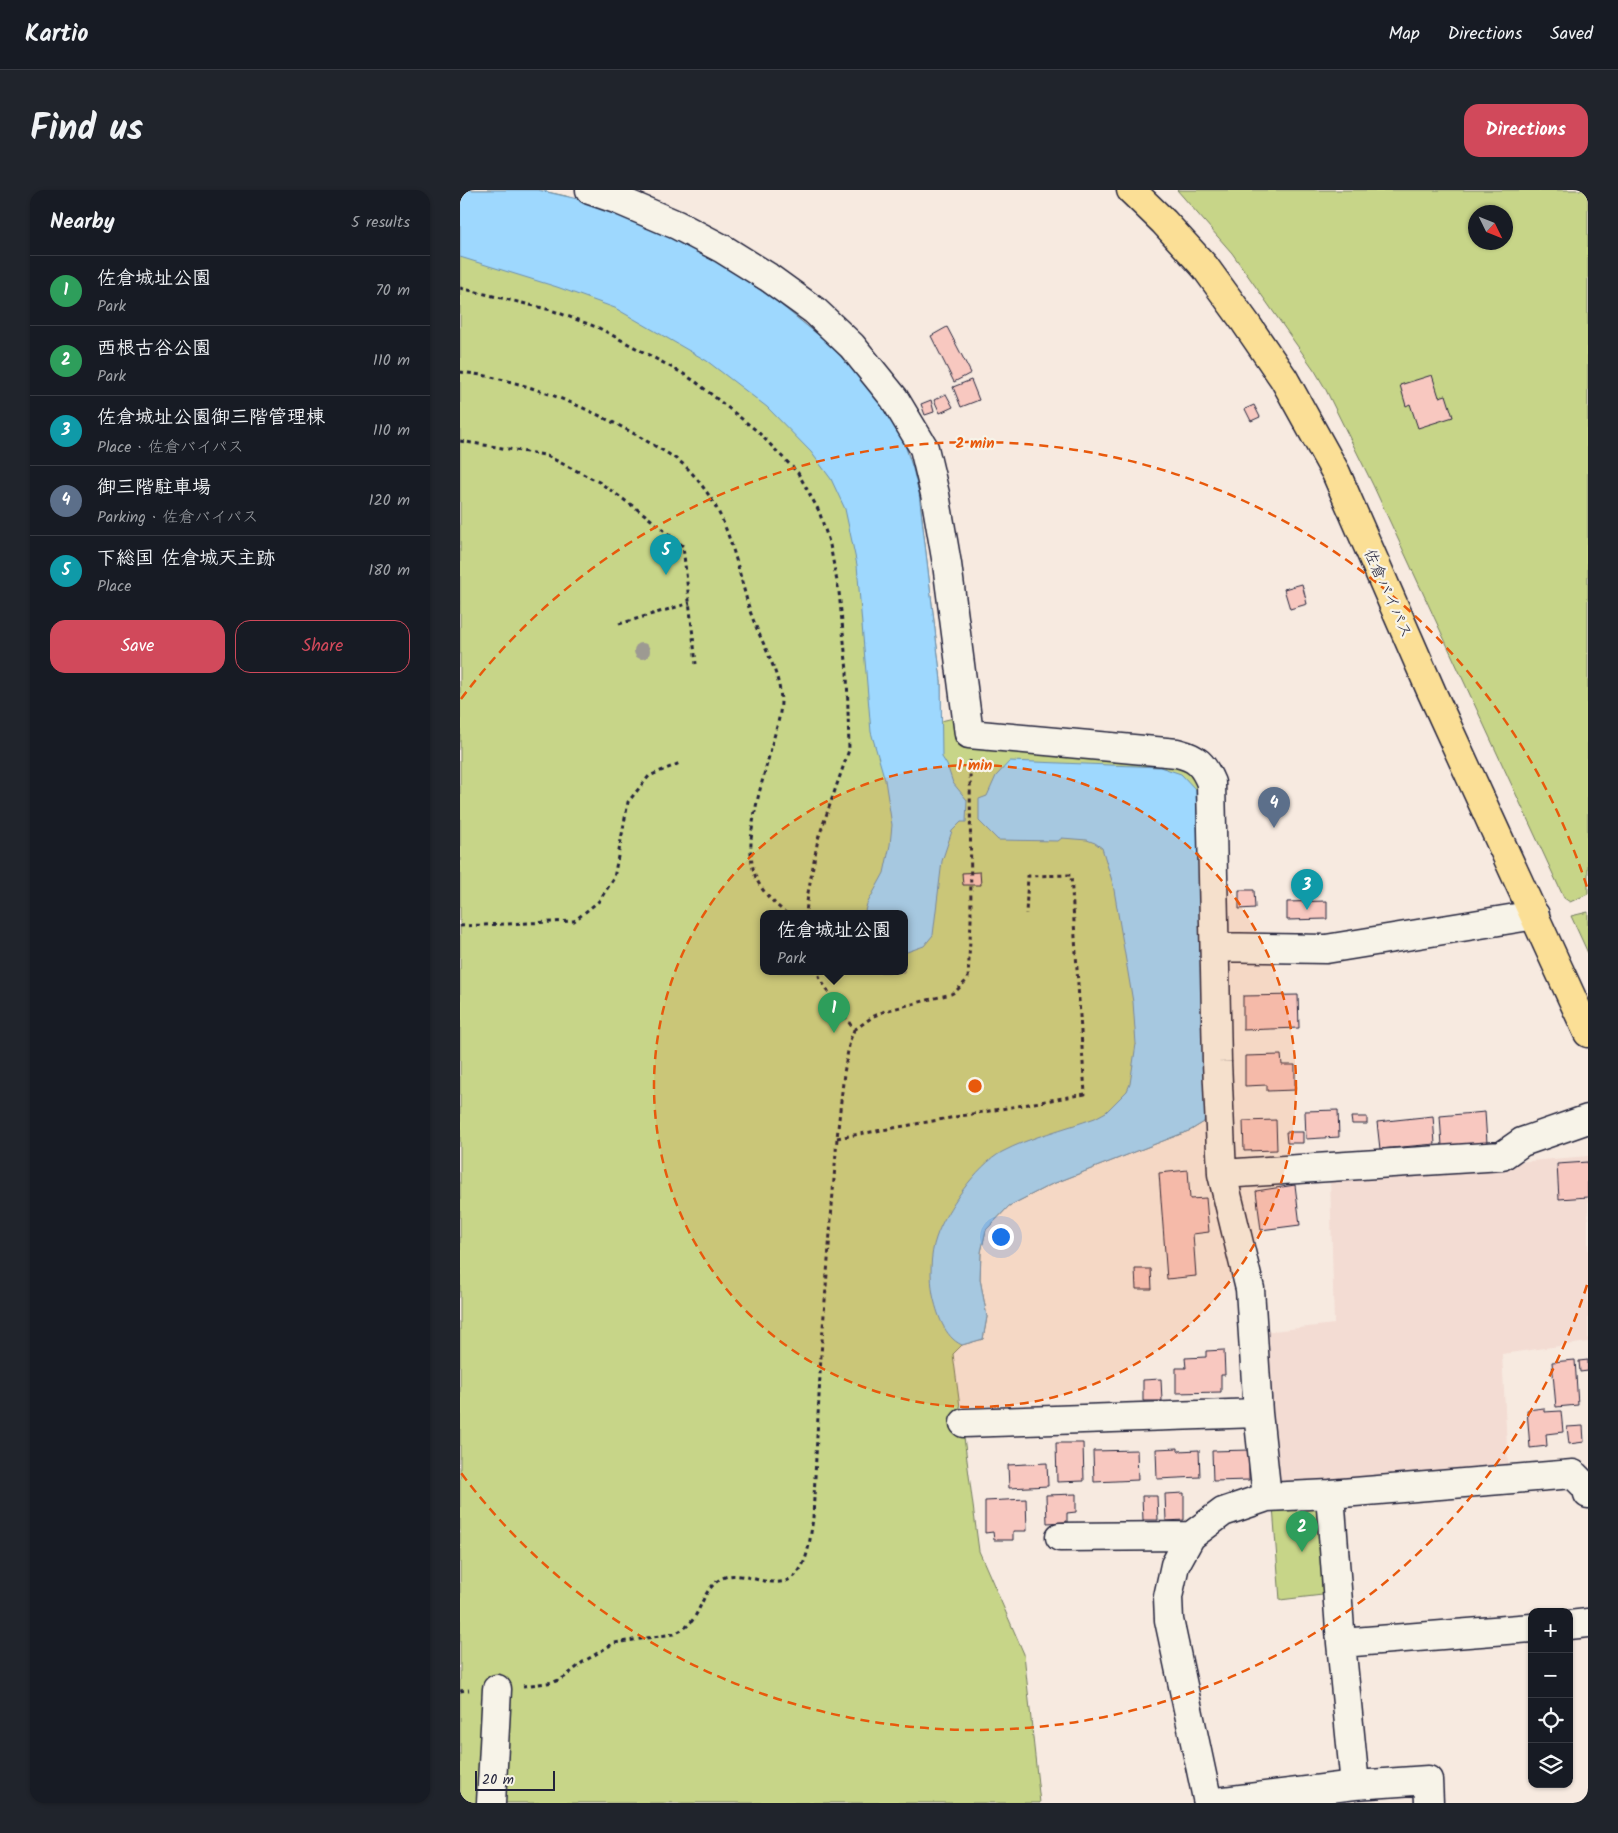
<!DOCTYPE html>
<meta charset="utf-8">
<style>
:root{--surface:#171b24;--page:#20242c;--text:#f1f3f6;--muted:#9ea1a6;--line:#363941;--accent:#d1495b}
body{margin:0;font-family:Kalam,"Klee One",sans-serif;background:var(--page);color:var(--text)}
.controls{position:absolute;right:15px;bottom:15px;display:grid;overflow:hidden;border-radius:10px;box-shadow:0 1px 4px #0004}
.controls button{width:45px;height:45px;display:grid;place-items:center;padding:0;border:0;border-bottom:1px solid var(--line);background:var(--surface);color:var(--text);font:25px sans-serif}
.compass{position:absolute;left:1008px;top:15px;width:45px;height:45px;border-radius:50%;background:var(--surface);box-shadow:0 1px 4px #0004;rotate:133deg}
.scale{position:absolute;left:15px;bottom:12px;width:80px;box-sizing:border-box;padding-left:5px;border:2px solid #22223b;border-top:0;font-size:14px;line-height:18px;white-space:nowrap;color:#22223b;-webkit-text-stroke:4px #f7f3e8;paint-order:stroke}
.you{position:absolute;left:540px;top:1046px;width:18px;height:18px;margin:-12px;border:4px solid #fff;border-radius:50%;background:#1a73e8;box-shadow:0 0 0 8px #1a73e833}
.badge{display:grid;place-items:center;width:32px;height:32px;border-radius:50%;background:var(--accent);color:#fff;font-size:16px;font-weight:700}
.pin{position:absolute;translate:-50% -41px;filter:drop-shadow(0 1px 2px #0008)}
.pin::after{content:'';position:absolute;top:26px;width:18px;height:15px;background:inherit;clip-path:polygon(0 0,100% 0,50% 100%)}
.popup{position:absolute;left:300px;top:720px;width:148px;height:65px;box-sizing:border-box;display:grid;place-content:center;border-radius:10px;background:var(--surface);filter:drop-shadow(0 1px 4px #0005);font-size:16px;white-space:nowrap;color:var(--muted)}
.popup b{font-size:19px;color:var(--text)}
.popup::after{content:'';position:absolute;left:50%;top:100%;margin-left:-10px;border:10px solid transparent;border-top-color:var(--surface)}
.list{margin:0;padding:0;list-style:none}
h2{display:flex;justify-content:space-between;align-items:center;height:65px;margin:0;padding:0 20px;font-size:21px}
h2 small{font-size:16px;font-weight:400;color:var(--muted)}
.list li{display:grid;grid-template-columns:32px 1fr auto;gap:15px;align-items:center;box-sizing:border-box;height:70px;padding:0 20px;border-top:1px solid var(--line)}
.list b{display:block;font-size:19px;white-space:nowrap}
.list p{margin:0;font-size:16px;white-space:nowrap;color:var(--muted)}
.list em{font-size:16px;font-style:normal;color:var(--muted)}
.actions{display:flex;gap:10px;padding:15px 20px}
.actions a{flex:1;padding:11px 0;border:1px solid var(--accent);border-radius:15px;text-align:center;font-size:18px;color:var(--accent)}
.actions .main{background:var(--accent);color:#fff}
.icon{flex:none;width:28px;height:28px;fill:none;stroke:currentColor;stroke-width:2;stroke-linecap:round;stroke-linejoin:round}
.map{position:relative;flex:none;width:1128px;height:1613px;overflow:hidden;border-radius:15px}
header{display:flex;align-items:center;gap:30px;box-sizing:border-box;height:70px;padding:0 25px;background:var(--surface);border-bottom:1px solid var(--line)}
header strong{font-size:24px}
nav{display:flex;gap:28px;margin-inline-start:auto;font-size:18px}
.intro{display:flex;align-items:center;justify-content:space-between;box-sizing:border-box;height:120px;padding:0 30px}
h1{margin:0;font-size:35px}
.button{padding:12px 22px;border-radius:15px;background:var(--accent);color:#fff;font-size:18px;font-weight:700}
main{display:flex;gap:30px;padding:0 30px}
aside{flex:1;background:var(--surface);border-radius:15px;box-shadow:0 1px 4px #0004}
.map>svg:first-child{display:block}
.built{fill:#f3dcd3}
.green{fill:#c7d588;stroke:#747c62;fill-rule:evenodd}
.water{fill:#9ed8fe;stroke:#6c8fb0}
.building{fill:#f8c8c0;stroke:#22223b}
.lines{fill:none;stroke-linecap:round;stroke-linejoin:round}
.street-casing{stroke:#22223b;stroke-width:31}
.highway-casing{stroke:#22223b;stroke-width:31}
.path{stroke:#22223b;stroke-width:3;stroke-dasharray:4 4;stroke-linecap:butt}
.street{stroke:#f7f3e8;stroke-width:28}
.highway{stroke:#fbdf96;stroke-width:28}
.tree{fill:#9d9a92}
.ring{fill:none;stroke:#e8590c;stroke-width:2.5;stroke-dasharray:9 6}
.labels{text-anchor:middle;stroke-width:4.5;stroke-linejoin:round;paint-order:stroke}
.street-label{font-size:16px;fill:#22223b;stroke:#f7f3e8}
.centre{fill:#e8590c;stroke:#f7f3e8;stroke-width:2.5}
.ring-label{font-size:15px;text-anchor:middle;font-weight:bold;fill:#e8590c;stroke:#f7f3e8;stroke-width:4.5;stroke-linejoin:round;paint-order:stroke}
</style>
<header>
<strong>Kartio</strong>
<nav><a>Map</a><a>Directions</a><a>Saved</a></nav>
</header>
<div class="intro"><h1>Find us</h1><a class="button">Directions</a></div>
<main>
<aside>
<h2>Nearby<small>5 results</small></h2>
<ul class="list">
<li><span class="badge" style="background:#2e9e5b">1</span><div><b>佐倉城址公園</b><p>Park</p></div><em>70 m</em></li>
<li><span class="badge" style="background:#2e9e5b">2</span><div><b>西根古谷公園</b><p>Park</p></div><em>110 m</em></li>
<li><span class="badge" style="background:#0f9aa8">3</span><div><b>佐倉城址公園御三階管理棟</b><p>Place · 佐倉バイパス</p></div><em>110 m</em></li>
<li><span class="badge" style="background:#5c6f8a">4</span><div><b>御三階駐車場</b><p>Parking · 佐倉バイパス</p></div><em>120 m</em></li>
<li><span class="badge" style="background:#0f9aa8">5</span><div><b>下総国 佐倉城天主跡</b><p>Place</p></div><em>180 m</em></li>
</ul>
<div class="actions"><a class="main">Save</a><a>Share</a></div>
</aside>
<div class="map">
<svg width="1128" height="1613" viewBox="0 0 1128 1613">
<rect width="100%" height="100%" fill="#f7eae0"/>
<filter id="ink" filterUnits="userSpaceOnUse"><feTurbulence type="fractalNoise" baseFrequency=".02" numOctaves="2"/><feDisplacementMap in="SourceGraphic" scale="10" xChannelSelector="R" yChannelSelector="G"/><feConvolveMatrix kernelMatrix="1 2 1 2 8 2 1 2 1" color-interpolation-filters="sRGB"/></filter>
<g filter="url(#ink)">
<path class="built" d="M1128,966V1152L1042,1164L1048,1274L818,1294L803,1142L874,1134L870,988Z"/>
<path class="green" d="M0,0H78L106,6L227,53L282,88L311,107L367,152L444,252L453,279L459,303L481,491V531L498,527L503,558L564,559L731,578L750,590L744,932L731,940L590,995L549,1016L526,1040L521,1062L520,1089L527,1127L523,1149L502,1155L493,1164L519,1361L564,1464L580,1613H0ZM304,724H444V782H304Z
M717,0H1128V704L1110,712L1104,708L913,295L865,198L855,181L772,63ZM1016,22H1046V52H1016Z
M1128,722V763L1111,726Z
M852,1311L863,1320L871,1404L820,1410L813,1317Z"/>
<path class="water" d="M0,0H78L144,15L227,53L282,88L311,107L367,152L414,202L426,218L444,252L453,279L459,303L481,491L482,567L487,575L493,593L507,610L506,632H501L492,641L482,671L473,745L464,756L444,763V724H404L407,714L424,683L430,655L432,635L425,590L411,542L397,375L385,319L371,289L351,262L307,217L247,171L155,118L97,97L0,67Z
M550,571L700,577L721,584L736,600L748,908L744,932L731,940L590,995L549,1016L526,1040L521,1062L520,1089L527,1127L523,1149L502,1155C484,1147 477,1123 473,1105C470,1088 470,1065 476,1048C485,1021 517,975 542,962C570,947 605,939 635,928L646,922L667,901L670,894L676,854L673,812L653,694L642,658L635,653L627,650L602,648L598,651L538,650L519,631V609L527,606L536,586Z"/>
<path class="building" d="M487,137L511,183L494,192L471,146Z
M972,185L979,207L986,205L993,227L958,238L950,214L946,216L940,195Z
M511,190L519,210L501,217L493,197Z
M486,204L493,217L480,223L474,210Z
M471,210L474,222L465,225L461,214Z
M794,215L800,227L791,231L785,219Z
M842,394L847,414L830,419L824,399Z
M520,682L521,695H503L502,683Z
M779,700H794L795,718L779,719Z
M867,711V729L827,730V712Z
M838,805L839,838L783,840V806Z
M821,865L822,875H835V900L807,901V895L785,896V866Z
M878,920L879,947L846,949L845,921Z
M1025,922L1027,953L982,956L980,926Z
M973,926L975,954L920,959L917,932Z
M891,927H907V934H892Z
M816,930L817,960L784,961L783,931Z
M826,942H843V953H827Z
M1128,972V1007L1099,1009L1097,974Z
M728,980L730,1009L746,1008L749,1042L733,1044L736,1086L707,1089L699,983Z
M835,995L840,1035L801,1040L796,1001Z
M675,1079H691L692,1099H676Z
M764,1160L765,1185H761V1202L716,1203V1178H726L725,1168L746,1167V1161Z
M1115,1170L1118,1215L1096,1217L1092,1172Z
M1128,1170V1181L1120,1182L1119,1171Z
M701,1189L702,1211H683V1190Z
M1084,1218V1222L1101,1221L1103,1242L1086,1244L1087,1256L1070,1258L1067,1220Z
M1123,1236L1124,1252L1109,1254L1107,1237Z
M596,1253H623L624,1291L597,1292Z
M718,1258V1261L739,1260L740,1287L697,1289L696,1259Z
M677,1260L678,1290L634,1292L633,1261Z
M789,1260V1290L753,1291L752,1261Z
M587,1273L588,1296L549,1298L548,1275Z
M724,1303V1330L706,1331L705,1304Z
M616,1304V1322L607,1323V1332L587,1333L586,1305Z
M682,1306H697L698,1330H683Z
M566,1309L567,1341H553V1350H534L533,1342L525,1343V1311Z"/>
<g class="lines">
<g class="street-casing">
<path id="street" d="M130,0L156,9L217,35L263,59L308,87L355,121L392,156L434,208L464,258L475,304L487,374L509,544L717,563C737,568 743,574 751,593L757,872L762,984L790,1099L798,1223L807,1307
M755,757L866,759L1075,725
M762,984L1042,966L1062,952L1128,929
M504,1233L798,1223
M870,1304L881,1453L895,1595
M600,1347L731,1346
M1109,1435L1128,1433
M881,1453L1072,1438
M31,1613L37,1499
M969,1613L968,1590L895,1595L748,1613L709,1430L708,1407L715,1375L731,1346L763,1322L807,1307L870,1304L1113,1284L1126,1297L1128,1304"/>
</g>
<g class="highway-casing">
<path id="highway" d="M671,0L704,32L745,77L785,132L824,189L876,283L972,503L1128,843"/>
</g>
<path class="path" d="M0,98L91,120L139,138L222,183L236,192L297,241L338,283L359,321L370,355L379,402L387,481L389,560L358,649L348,703L346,724
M0,182C63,189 125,216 180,247C194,256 211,264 224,275C232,282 240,293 246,301C271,336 278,381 290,421C300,451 319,478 321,510C321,525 316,540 312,554C303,593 280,653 297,690C304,704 315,714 327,724
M0,251L85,265L139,292L184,324L223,356L236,474
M159,434L230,413
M0,736L114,731L139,711L154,688L168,612L189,586L220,573
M394,840L414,826L425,821L491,804L495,802L508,789L511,730L510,570
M377,948L625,904L611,685L568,686L566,724
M63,1496L94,1492L105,1487L123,1472L154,1453L213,1444C244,1433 236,1406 259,1390C268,1384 276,1385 286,1387C296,1389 309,1393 320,1392C348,1390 350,1348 353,1328L361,1165L377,948L384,883L390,850L394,840L360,789L358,782
M0,1501L9,1500"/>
<use href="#street" class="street"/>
<use href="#highway" class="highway"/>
</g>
<circle class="tree" cx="182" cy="461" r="8"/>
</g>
<circle cx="515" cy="896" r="321" fill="#e8590c" fill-opacity=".12"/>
<g class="ring">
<circle cx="515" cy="896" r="321"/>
<path d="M1127 1095A643 643 0 0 1 1 1283M1 509A643 643 0 0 1 1127 697"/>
</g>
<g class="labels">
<g class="street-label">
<text transform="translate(929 403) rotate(66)" y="6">佐倉バイパス</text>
</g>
</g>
<circle cx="515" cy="896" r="8" class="centre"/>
<g class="ring-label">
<text x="515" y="258">2 min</text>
<text x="515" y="580">1 min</text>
</g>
</svg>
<div class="controls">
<button>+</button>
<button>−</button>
<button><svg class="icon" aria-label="locate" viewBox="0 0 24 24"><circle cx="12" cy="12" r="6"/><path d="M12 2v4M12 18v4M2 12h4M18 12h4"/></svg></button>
<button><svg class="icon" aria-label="layers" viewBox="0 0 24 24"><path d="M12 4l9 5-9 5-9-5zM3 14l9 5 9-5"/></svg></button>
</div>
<svg class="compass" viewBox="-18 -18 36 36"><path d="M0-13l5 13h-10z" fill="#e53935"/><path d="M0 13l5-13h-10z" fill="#9ea1a6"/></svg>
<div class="scale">20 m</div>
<div class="you"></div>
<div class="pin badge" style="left:374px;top:843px;background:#2e9e5b">1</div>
<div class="popup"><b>佐倉城址公園</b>Park</div>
<div class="pin badge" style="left:842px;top:1362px;background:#2e9e5b">2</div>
<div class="pin badge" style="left:847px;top:720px;background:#0f9aa8">3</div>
<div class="pin badge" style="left:814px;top:638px;background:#5c6f8a">4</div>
<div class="pin badge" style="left:206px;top:385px;background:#0f9aa8">5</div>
</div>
</main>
